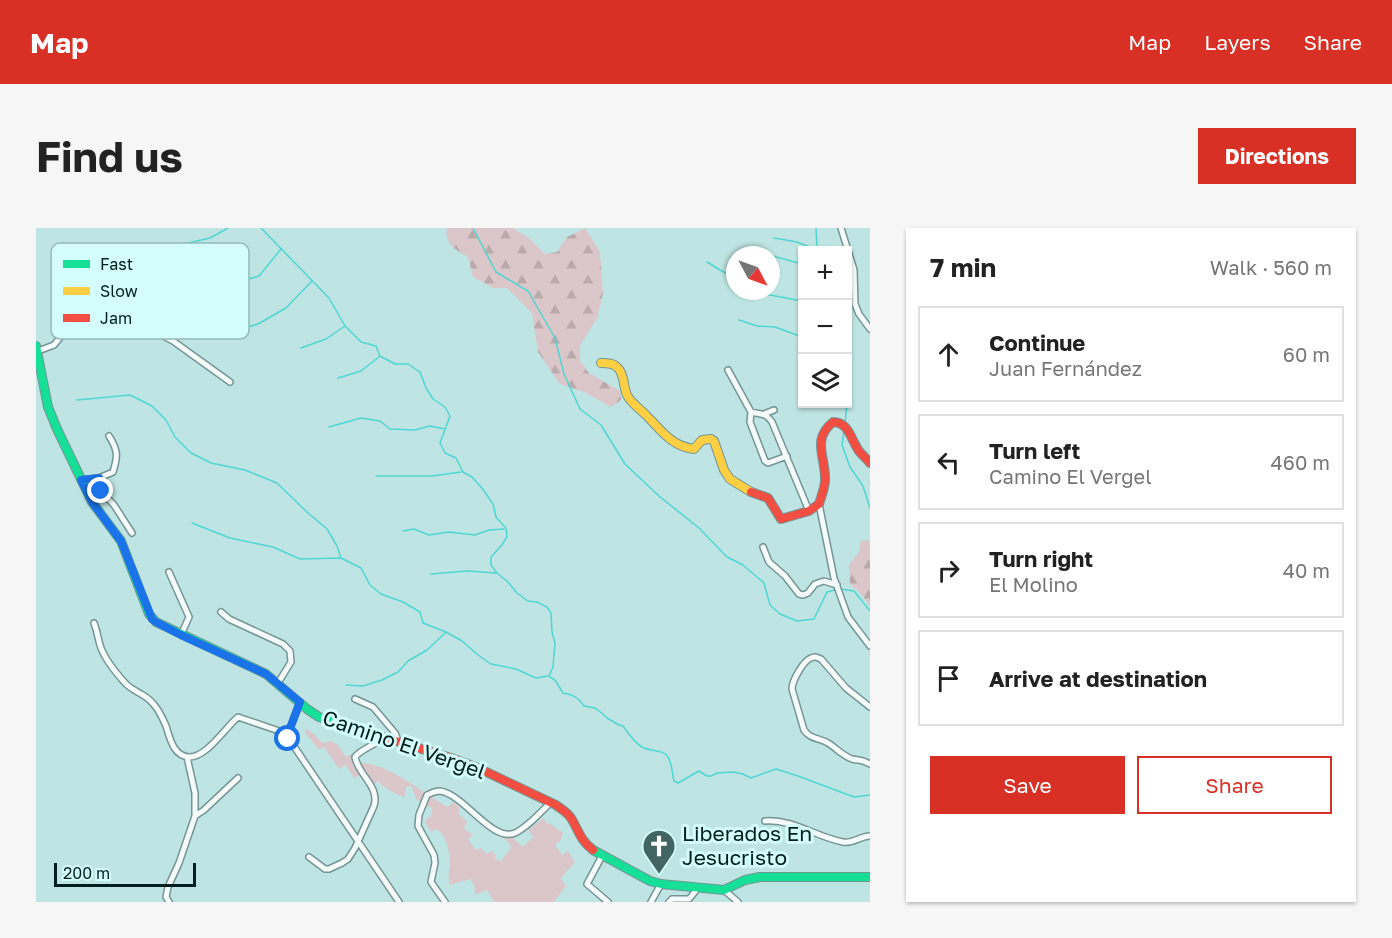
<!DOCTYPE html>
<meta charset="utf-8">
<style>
:root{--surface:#fff;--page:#f6f6f6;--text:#222;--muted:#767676;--line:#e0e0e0;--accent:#d93025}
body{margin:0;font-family:"Golos Text",sans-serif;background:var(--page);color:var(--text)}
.controls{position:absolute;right:18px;top:18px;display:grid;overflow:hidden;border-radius:0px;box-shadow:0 2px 4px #0004}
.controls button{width:54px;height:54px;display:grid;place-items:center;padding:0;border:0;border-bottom:2px solid var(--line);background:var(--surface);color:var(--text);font:30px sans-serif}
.compass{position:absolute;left:690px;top:18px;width:54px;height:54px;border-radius:50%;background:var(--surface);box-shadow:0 2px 4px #0004;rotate:131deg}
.scale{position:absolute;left:18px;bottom:15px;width:142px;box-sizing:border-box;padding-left:6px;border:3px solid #001e1d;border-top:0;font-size:16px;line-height:21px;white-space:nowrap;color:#001e1d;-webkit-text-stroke:4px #d3fefb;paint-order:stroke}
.stop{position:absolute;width:18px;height:18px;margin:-14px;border:4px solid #1a73e8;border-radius:50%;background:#fff}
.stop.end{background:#1a73e8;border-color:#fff;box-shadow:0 2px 6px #0008}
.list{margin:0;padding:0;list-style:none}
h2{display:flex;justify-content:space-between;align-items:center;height:78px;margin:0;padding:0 24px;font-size:26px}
h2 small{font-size:20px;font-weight:400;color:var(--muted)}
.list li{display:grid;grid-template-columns:39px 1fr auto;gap:18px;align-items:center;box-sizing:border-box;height:96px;margin:0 12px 12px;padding:0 12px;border:2px solid var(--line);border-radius:0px}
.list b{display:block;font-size:22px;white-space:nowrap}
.list p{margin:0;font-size:20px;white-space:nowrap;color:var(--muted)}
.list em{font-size:20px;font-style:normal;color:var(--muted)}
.actions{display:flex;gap:12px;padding:18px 24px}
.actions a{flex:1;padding:14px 0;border:2px solid var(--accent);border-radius:0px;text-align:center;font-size:21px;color:var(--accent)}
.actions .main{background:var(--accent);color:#fff}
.icon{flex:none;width:33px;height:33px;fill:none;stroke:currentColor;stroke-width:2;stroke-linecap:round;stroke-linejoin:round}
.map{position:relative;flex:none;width:834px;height:674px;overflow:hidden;border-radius:0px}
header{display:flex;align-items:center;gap:36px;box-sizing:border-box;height:84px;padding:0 30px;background:var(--accent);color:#fff}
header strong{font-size:28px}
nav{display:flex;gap:33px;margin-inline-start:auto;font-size:21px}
.intro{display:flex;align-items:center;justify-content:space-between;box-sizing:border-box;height:144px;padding:0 36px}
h1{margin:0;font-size:42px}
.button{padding:15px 27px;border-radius:0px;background:var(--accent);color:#fff;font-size:21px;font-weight:700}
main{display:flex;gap:36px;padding:0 36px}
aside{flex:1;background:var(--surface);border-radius:0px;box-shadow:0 2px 4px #0004}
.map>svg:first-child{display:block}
.grass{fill:#dbc6c9}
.forest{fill:url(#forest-firs)}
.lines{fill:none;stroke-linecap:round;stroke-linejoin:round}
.stream{stroke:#50d6d2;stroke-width:1.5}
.street-casing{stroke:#759594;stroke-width:8}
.fast-casing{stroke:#759594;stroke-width:10}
.slow-casing{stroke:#759594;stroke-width:10}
.jam-casing{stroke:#759594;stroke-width:10}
.street{stroke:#f5fbfb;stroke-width:5}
.fast{stroke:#16e098;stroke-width:8}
.slow{stroke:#ffcf43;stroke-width:8}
.jam{stroke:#f24e42;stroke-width:8}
.route{stroke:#1a73e8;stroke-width:8}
.labels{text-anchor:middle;stroke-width:6;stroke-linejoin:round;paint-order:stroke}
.street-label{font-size:21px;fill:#001e1d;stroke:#d3fefb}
.poi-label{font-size:21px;fill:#001e1d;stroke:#d3fefb;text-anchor:start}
.key{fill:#d3fefb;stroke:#94bbb8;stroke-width:1.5}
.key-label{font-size:16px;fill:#001e1d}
</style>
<header>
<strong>Map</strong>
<nav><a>Map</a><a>Layers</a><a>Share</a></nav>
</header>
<div class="intro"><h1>Find us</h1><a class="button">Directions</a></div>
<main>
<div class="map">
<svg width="834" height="674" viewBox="0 0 834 674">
<defs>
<pattern id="forest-firs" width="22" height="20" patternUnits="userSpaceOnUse" patternTransform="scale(1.5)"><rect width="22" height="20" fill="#dbc6c9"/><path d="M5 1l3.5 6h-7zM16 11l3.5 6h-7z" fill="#baaaac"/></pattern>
</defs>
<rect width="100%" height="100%" fill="#bee5e3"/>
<path class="grass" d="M270,501L278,506L287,515L295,513L301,516L310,529L316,526L321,535C351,533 386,565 412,579L417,574L423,579V586L431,594L428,601L437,607L432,611L440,622L445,620L450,626L455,623L459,626V631L465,633L475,620L473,615L466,609L477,610L487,619L497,609L492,602L507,590L512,597L514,595L523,603L527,604L525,612L519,617L526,627L532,623L539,634L525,650L530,658L518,674H458L451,662L439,667L438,656L434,651L414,657C411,648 414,642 414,632C413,622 410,606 400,601L395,604L389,594L392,589H395L396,580L381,572L375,558L370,559L369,567L368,569C357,565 349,561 342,553L338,557L330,544L318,550L310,537L303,541L288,519L283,522L269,504Z"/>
<path class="forest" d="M411,0H477L493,10L509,26L521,24L531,9L549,0L564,24L567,65L561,90L544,118V133L553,145L584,163L585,172L575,179L548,164L524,156L502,124L496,85L471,60H457L437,49L432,29C420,22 408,16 411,0Z
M834,312V381C831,370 821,363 814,356L813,337L823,324L825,313Z"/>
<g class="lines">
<path class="stream" d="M225,0L293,70L309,98L325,114L340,118L344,128L359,136H372L384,144L390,160L397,171L409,179L414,188L404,215L409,225L420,230L427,244L436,249L446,260L457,276L460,289L470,300L471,309L465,318L455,329V337L461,345L472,354L481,365L492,373L501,374L511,379L515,385L516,404L519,415L517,439L513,448
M437,0L460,44L492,63L519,110L528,146L544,181L565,197L589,236L623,268L663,300L691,329L707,337L728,355L734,377L744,386L761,393L778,391L791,364L799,362
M780,0L781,20
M738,10L761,14L781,22
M737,28L766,36
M671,34L699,51
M102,46L143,17L174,10L192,0
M725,63L729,66L766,73
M160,72L191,65L209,52L223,48L245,21
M703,92L721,98L739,99L766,109
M193,105L222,96L250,80L276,53
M265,120L290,111L309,98
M302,150L325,143L343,129
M41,172L94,167L116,178L130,192L139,209L155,225L175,235L209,242L241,255L272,285L291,301L301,318L305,330L325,340L334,357L345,366L367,374L384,384L387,395L410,404L426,413L442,427L455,436L480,441L500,450L512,448
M809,195L811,176
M293,199L325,190L344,193L354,201L379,202L394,198L409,201
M808,203L806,217L814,239L827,258L834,280
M340,248H396L425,244
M156,295L194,310L237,319L264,331L305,330
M367,303L378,301L393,307L413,304L439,307L453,302L468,301
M395,346L431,343L460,345
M804,361L818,363L834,383
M514,449L519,452L527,465C536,466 544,471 548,478L559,480L567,486L571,490L583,497L587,498C592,505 598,514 606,519C614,524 628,521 632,529C636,535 636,545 638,553L642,555L663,543L671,548H675L681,545L697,544L707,546L715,550L740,541L762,548L818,569L834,567
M310,457L327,458L346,452L362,444L372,433L391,422L409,405"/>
<g class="street-casing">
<path id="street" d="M805,0L818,42L819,76L823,86L834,101
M2,123L18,117L43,86L48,82L55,80L73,84L105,96L137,113L194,154
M692,142L715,184C725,187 729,184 736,194L773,283
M715,184L714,194L729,233L732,235L751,228
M728,186L738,182
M63,250L77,244C82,228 82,222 73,208
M45,252L63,250V261L78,277L96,305
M783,276L798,350L812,389L834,418
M727,319L733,334L749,348L763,366L767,367L772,365L779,356L788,353L801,357
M133,344L153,389L145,407
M185,384L193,391L247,416L254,423L255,434L242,455
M58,395C61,403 62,410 64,417C68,431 80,445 90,456C94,460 100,463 105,466C118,473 124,484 130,498C134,510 137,528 153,529C170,530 189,500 202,489L252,506
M319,471L337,479L359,505L362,513
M264,474L252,506L253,511L363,674
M834,479L810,460L785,431C780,429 779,428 775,430C767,433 756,453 756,461L768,502C774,511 783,510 792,515C800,520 807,528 816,531C824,533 825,531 834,536
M159,588L168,582L202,550
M729,593C757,591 780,609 807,614C816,616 825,608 834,608
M566,628L551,656L572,674
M273,629L289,641H293L306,635L312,631L319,620L338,578C344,558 322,547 319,529C326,520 339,518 348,509
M688,662L702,674
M133,674L130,669L132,659L143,635L159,588V565L151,529
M409,674L395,654L399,635L398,627L382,598L383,587L391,567C395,565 400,563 404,563C428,566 456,615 479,605C492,599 504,585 514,575
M615,674L625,656
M633,674L636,671H653L662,660"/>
</g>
<g class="fast-casing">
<path id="fast" d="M0,118L12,179L21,201L56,274L85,313L113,386L120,394L230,446L271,481L283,489L347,509
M557,622L614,653L625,656L688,662L709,652L724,649H834"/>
</g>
<g class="slow-casing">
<path id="slow" d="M565,135C571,135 578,135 582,140C589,147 587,159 591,167C595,175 603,180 610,187C625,202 635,218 658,221L666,212L675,211L678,213L688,242L694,251L715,264"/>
</g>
<g class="jam-casing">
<path id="jam" d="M715,264L732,270L745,291L773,283L783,276C785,269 789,260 789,252C790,229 775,212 797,194C813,194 815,212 823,223C826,227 831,231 834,235
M347,509L415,530L442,540L520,577C525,581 531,584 535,590C543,603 544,612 557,622"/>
</g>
<use href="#street" class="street"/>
<use href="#fast" class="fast"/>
<use href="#slow" class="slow"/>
<use href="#jam" class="jam"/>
</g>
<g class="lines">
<path class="route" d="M65,263L63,261V250L45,252L56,274L85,313L116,391L120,394L145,407L230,446L264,474L251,508L252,511"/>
</g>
<defs>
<g id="church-pin" transform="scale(1.725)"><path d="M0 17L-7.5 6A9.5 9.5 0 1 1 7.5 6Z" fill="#426462" stroke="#d3fefb"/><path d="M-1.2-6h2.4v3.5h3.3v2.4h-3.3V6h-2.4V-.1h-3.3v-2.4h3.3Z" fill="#fff"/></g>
</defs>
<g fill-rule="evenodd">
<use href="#church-pin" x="623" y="618"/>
</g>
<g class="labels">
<g class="street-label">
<text transform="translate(368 517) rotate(19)" y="7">Camino El Vergel</text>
</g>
<g class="poi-label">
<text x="646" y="613">Liberados En<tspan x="646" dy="24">Jesucristo</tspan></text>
</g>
</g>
<rect x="15" y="15" width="198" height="96" rx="9" class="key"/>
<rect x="27" y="32" width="27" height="8" fill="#16e098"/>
<rect x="27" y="59" width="27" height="8" fill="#ffcf43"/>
<rect x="27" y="86" width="27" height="8" fill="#f24e42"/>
<g class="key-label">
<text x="64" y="42">Fast</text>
<text x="64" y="69">Slow</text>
<text x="64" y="96">Jam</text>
</g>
</svg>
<div class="controls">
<button>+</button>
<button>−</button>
<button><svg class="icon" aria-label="layers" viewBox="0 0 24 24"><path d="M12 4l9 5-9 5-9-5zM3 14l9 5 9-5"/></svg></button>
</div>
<svg class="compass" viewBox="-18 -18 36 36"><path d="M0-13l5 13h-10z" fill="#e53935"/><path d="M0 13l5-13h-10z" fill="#767676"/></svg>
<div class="scale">200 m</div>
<div class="stop" style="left:252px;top:511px"></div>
<div class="stop end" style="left:65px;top:263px"></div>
</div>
<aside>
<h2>7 min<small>Walk · 560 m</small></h2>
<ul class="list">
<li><svg class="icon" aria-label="ahead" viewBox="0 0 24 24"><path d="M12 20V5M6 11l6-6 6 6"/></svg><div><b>Continue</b><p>Juan Fernández</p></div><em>60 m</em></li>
<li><svg class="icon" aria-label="left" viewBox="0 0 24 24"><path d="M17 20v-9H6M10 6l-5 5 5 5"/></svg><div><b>Turn left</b><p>Camino El Vergel</p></div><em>460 m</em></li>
<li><svg class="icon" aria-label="right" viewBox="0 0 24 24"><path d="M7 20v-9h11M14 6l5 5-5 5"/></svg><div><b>Turn right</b><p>El Molino</p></div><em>40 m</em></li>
<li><svg class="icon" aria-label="arrive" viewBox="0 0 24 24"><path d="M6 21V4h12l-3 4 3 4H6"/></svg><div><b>Arrive at destination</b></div></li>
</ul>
<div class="actions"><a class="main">Save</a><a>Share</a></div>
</aside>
</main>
